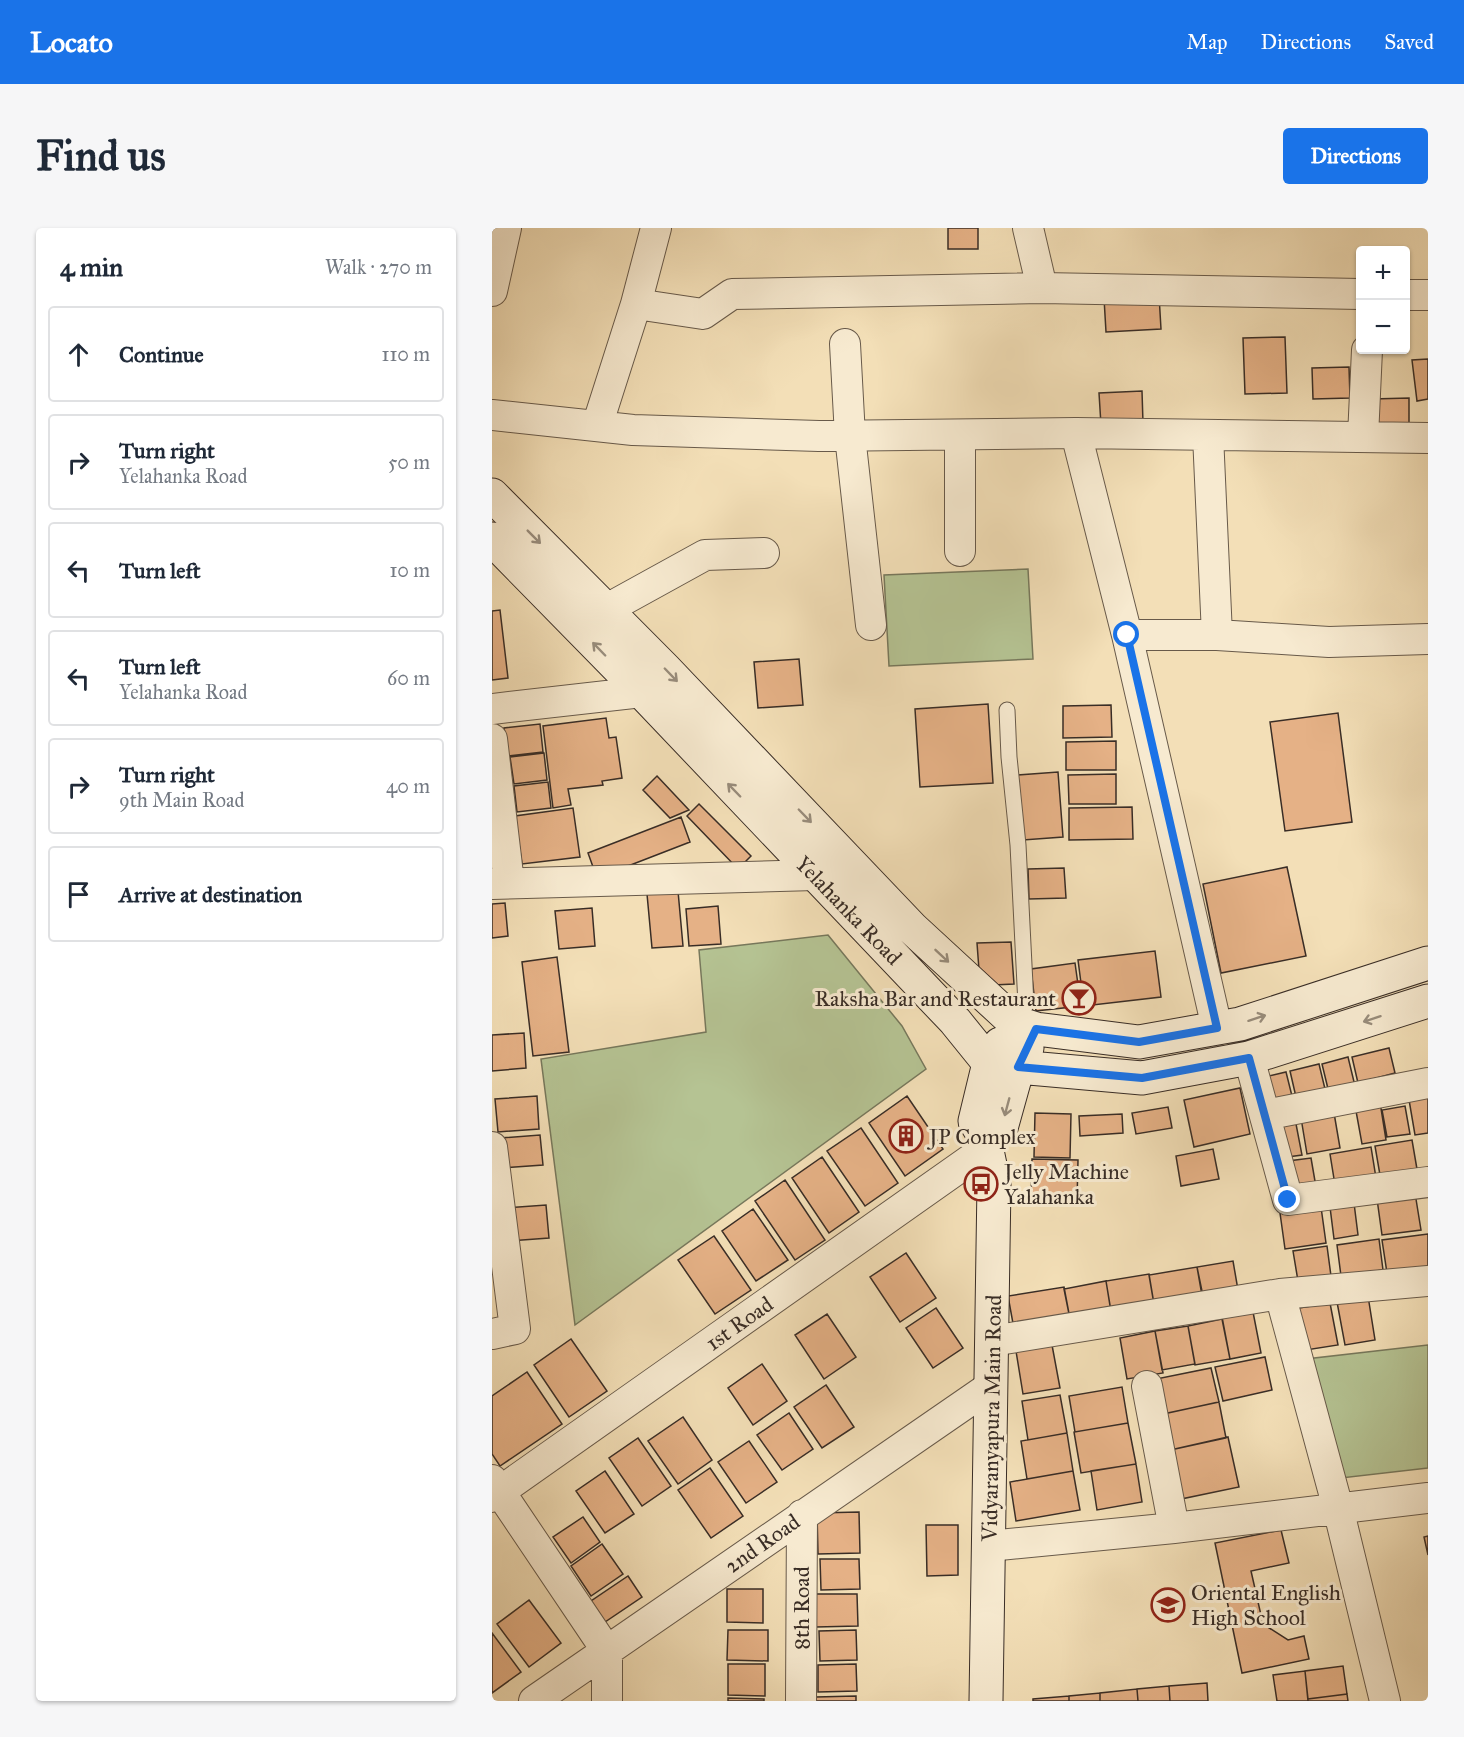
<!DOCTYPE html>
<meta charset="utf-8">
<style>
:root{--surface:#fff;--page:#f6f6f7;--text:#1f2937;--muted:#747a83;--line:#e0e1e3;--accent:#1a73e8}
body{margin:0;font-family:"IM FELL Great Primer",serif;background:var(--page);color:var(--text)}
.controls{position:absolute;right:18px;top:18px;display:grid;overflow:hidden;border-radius:6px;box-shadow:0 2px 4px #0004}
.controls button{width:54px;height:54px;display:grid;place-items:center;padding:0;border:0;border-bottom:2px solid var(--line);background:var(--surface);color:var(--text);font:30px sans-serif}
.stop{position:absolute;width:18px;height:18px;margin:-14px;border:4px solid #1a73e8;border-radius:50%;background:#fff}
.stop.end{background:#1a73e8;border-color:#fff;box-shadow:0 2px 6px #0008}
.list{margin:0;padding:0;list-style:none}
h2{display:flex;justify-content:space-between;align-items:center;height:78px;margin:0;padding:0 24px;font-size:26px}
h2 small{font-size:20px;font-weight:400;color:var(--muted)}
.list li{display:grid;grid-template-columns:39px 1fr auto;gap:18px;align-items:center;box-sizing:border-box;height:96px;margin:0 12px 12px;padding:0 12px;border:2px solid var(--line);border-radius:6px}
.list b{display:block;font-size:22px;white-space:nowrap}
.list p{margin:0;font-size:20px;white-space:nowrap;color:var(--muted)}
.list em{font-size:20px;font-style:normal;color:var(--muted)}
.icon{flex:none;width:33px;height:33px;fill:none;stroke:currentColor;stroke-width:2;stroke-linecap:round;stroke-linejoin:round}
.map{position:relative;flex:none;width:936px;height:1473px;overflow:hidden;border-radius:6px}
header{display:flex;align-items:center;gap:36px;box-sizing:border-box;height:84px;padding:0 30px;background:var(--accent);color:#fff}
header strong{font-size:28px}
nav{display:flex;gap:33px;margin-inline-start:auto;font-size:21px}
.intro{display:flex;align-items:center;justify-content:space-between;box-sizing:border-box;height:144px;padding:0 36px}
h1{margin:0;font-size:42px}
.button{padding:15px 27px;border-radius:6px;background:var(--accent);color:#fff;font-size:21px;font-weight:700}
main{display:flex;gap:36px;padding:0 36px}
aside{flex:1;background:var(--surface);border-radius:6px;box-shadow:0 2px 4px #0004}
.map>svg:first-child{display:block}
.green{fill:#b5c393;stroke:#77785c;stroke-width:1.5}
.building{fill:#e5b186;stroke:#392d26;stroke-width:1.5}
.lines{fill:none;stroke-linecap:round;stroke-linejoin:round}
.lane-casing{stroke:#685a4a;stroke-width:17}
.street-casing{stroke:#685a4a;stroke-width:32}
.secondary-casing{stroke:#392d26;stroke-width:35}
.lane{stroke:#f7ead0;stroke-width:15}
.street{stroke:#f7ead0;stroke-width:30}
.secondary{stroke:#f7ead0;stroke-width:33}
.oneway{stroke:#988c7b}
.route{stroke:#1a73e8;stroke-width:8}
.labels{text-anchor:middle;stroke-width:6;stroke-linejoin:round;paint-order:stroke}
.street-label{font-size:22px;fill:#392d26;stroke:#f7ead0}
.poi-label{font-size:22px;fill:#392d26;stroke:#f7ead0;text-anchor:start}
</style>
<header>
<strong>Locato</strong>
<nav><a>Map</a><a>Directions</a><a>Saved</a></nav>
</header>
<div class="intro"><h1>Find us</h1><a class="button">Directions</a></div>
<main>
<aside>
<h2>4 min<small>Walk · 270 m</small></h2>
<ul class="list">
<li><svg class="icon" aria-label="ahead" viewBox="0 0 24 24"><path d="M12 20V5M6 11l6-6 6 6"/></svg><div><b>Continue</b></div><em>110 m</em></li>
<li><svg class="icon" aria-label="right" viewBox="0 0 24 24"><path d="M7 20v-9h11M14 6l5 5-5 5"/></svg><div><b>Turn right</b><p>Yelahanka Road</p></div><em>50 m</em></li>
<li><svg class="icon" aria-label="left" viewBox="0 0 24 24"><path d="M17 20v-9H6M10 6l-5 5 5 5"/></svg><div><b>Turn left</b></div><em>10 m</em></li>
<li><svg class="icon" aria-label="left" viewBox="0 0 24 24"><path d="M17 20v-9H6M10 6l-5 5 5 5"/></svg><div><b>Turn left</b><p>Yelahanka Road</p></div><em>60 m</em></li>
<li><svg class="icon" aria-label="right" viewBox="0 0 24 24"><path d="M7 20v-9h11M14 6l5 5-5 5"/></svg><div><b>Turn right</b><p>9th Main Road</p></div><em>40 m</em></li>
<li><svg class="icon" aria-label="arrive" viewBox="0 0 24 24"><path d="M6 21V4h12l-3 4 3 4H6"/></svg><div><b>Arrive at destination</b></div></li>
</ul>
</aside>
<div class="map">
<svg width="936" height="1473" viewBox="0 0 936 1473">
<rect width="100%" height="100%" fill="#f3dfb7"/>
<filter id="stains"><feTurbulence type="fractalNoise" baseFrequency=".00333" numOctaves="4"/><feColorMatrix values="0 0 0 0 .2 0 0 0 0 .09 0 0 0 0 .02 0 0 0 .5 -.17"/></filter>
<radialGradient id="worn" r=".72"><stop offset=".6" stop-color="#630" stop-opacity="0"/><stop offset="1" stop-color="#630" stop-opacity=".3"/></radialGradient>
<path class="green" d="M536,341L541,431L397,438L392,347Z
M336,707L410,798L434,841L83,1097L49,831L214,804L207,722Z
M936,1117V1240L849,1250L814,1131Z"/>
<path class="building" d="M456,0H486V21H456Z
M667,67L669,101L614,104L612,70Z
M793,109L795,165L753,166L751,110Z
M936,131V171L925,173L920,132Z
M857,139L858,170L821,171L820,140Z
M650,163L651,195L609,197L607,165Z
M917,170V200L882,201L880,171Z
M8,382L16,450L0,452V383Z
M307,431L311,477L266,480L262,434Z
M496,476L501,555L428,559L423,481Z
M619,477L620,509L571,510V478Z
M846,485L860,594L793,603L778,494Z
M114,490L117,510L124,509L130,550L110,553L111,557L76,561L79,577L61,580L51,498Z
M48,496L51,524L16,528L12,500Z
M624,513V542H574V514Z
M52,525L55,552L22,556L18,529Z
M566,544L571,609L531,612L526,547Z
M624,546V576H577L576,547Z
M165,548L197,582L178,590L151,562Z
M56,554L59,580L25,584L22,558Z
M207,576L259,628L246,641L195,588Z
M640,579L641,611L577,612V580Z
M81,580L88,629L30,636L23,588Z
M189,589L198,614L105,650L96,625Z
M795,639L814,728L729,745L711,656Z
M572,640L574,670L537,671L536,641Z
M186,663L191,718L160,720L155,666Z
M13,675L16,708L0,710V676Z
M226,678L229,716L197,718L194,681Z
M100,680L103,718L67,721L63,683Z
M519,714L522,756L501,757L487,742L485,715Z
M663,723L669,769L592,778L586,732Z
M65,729L77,824L41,828L30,734Z
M583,735L589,778L544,783L539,741Z
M32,805L34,840L0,843V807Z
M897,820L903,845L866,855L860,829Z
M856,829L863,858L837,865L830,836Z
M827,836L833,861L804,869L798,843Z
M794,844L800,868L774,874L768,850Z
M748,860L758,906L702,919L692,872Z
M936,862V905L923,907L916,866Z
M45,868L47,901L6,904L3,871Z
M415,868L451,921L413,948L377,895Z
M887,868L894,912L870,916L862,872Z
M913,878L918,906L895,909L890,882Z
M676,879L680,900L644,906L640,885Z
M841,879L848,920L815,926L808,884Z
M543,885L579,886L578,930L542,929Z
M630,886L631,905L588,908L587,888Z
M804,896L810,927L788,930L783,899Z
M369,900L406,955L373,978L335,923Z
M48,907L51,937L10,940L8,910Z
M920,912L926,947L889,953L883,918Z
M879,919L884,950L843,957L838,926Z
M721,921L727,951L689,958L684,928Z
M330,929L367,984L337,1005L300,950Z
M819,930L824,959L801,963L796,933Z
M540,931L586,932L585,974L539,973Z
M293,952L333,1012L303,1032L263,973Z
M923,965L929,1002L890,1007L885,971Z
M862,975L866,1007L842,1011L838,979Z
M54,977L57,1010L17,1013L14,980Z
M829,979L834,1015L793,1021L788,985Z
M261,981L296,1032L264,1053L230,1003Z
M936,1006V1039L895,1045L890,1012Z
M222,1008L259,1062L223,1086L186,1032Z
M887,1011L891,1042L849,1048L845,1017Z
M835,1018L839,1048L806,1053L801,1023Z
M414,1025L444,1070L408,1094L378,1049Z
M741,1033L746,1062L711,1068L705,1039Z
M705,1039L711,1073L663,1082L657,1047Z
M657,1046L663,1082L620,1089L614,1053Z
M614,1053L619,1084L578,1091L572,1061Z
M572,1059L578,1091L522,1101L516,1068Z
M876,1068L883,1112L853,1117L845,1074Z
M838,1075L846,1117L814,1122L807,1080Z
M444,1080L471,1120L441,1140L414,1100Z
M761,1084L769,1125L738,1131L730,1089Z
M335,1086L364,1129L332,1151L303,1107Z
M730,1091L738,1131L703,1137L696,1098Z
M696,1098L703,1136L670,1142L663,1103Z
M663,1103L671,1145L635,1151L628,1110Z
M79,1111L115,1163L77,1189L42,1137Z
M560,1117L568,1160L531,1166L524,1123Z
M773,1129L780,1162L731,1173L723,1139Z
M270,1136L295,1173L261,1197L236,1160Z
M719,1140L727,1174L671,1186L664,1151Z
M35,1144L70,1196L8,1238L0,1226V1168Z
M334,1157L362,1199L330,1220L302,1179Z
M630,1159L636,1195L583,1204L577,1168Z
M568,1167L575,1205L536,1212L530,1173Z
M727,1174L734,1210L678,1222L671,1186Z
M297,1185L321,1221L290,1242L265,1207Z
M191,1189L220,1232L186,1256L156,1213Z
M636,1195L644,1236L589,1245L582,1204Z
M575,1205L581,1243L535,1251L529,1213Z
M736,1209L747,1259L689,1271L678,1222Z
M146,1210L179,1258L150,1278L117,1230Z
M257,1213L285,1254L254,1275L226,1234Z
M644,1236L650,1274L605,1282L599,1243Z
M218,1240L251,1288L219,1310L186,1262Z
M113,1243L142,1286L113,1305L84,1263Z
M581,1243L588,1282L524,1293L518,1254Z
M367,1284L368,1325L326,1326L325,1285Z
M91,1289L108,1314L79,1335L61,1309Z
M434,1297H466V1347L435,1348Z
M789,1302L797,1335L759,1343L771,1396L796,1412L812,1408L817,1431L750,1445L723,1315Z
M936,1308V1327L932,1309Z
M110,1316L131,1346L99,1368L79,1338Z
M328,1331H367L368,1361L329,1362Z
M136,1348L150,1369L113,1394L99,1373Z
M235,1361H271V1395L235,1394Z
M323,1366H365L366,1398L324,1399Z
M37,1372L69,1415L37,1439L5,1396Z
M236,1402H276V1433L235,1432Z
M364,1402L365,1432L328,1433L327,1403Z
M0,1405L29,1444L0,1465Z
M236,1436H273V1468L236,1467Z
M364,1436L365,1463L326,1464V1437Z
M851,1438L855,1466L816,1471L813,1443Z
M813,1443L816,1473H785L781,1447Z
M715,1455L716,1473H678L677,1458Z
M677,1458L678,1473H646L645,1461Z
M645,1461L646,1473H608V1465Z
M608,1465V1473H577V1468Z
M855,1466L856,1473H816V1471Z
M364,1468V1473H324V1469Z
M577,1468V1473H541V1471Z
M236,1470L272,1471V1473H236Z"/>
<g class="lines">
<g class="lane-casing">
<path id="lane" d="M515,482L517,529L526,617L534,777"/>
</g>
<g class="street-casing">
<path id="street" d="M164,0L144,76L211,86L240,66L550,60L868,66
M536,0L550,60
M0,63L14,0
M914,67H936
M353,116L358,208L379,397
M0,187L141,202L327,208L584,205L936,210
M105,198L144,76
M584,205L635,407L725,800
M716,207L725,407
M871,209L875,122
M468,323V207
M115,381L213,327L272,325
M635,407H725L837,414L936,411
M0,481L150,464
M0,511L17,655
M0,656L323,647
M757,830L796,972L936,954
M773,887L936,855
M0,919L23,1101L0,1106
M788,1066L846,1280L893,1473
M500,1113L788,1066L936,1053
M655,1158L682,1300
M0,1252L115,1423V1473
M0,1269L495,920
M497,1318L682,1300L936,1270
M42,1473L499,1158
M309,1473L310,1287"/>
</g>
<g class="secondary-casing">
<path id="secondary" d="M0,267L173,441L420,700L522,794L544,801L647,814L748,796L936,735
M0,311L150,464L463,793L497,835L526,839L650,850L757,830L936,773
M492,908L509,900L526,839L535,820
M494,1473L502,956L492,908L483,893L497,835L508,816"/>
</g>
<use href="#lane" class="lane"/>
<use href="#street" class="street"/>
<use href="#secondary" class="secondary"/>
</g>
<defs><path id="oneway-shaft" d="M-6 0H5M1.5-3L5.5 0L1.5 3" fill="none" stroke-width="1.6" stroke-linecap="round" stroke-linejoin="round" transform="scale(1.5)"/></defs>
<g class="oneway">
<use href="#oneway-shaft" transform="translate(42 309) rotate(45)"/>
<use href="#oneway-shaft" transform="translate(107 421) rotate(-134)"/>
<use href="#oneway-shaft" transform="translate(179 447) rotate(46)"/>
<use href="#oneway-shaft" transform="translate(242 562) rotate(-134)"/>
<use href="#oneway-shaft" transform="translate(313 588) rotate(46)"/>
<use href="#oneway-shaft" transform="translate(450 728) rotate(43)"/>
<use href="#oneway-shaft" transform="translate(765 790) rotate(-18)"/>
<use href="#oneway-shaft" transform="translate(880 791) rotate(162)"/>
<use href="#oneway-shaft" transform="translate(515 879) rotate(105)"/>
</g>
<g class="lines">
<path class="route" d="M635,407L725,800L647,814L544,801L526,839L650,850L757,830L796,972"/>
</g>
<defs>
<g id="bar-ring" transform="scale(1.725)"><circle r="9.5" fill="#f7ead0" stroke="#8f2418" stroke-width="1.5"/><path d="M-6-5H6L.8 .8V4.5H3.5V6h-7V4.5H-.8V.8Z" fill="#8f2418"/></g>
<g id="building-ring" transform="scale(1.725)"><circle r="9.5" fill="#f7ead0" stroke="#8f2418" stroke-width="1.5"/><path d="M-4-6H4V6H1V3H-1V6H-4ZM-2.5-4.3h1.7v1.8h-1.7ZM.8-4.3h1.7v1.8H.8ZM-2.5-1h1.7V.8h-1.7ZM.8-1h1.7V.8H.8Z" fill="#8f2418"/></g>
<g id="bus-ring" transform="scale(1.725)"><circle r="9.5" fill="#f7ead0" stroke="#8f2418" stroke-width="1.5"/><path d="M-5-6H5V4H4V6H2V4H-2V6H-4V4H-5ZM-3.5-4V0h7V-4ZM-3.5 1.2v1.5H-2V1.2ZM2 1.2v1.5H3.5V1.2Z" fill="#8f2418"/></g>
<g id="school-ring" transform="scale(1.725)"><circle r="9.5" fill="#f7ead0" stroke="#8f2418" stroke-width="1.5"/><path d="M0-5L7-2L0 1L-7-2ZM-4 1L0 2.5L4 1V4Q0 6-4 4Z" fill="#8f2418"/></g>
</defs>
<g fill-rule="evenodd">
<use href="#bar-ring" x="587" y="770"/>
<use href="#building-ring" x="414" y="908"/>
<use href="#bus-ring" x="489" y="956"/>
<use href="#school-ring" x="676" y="1377"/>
</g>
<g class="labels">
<g class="street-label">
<text transform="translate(357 682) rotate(46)" y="8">Yelahanka Road</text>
<text transform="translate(247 1095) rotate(-35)" y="8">1st Road</text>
<text transform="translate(499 1190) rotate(-89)" y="8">Vidyaranyapura Main Road</text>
<text transform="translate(270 1315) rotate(-35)" y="8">2nd Road</text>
<text transform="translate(309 1380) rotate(-90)" y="8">8th Road</text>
</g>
<g class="poi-label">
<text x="564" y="778" text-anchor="end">Raksha Bar and Restaurant</text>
<text x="437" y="916">JP Complex</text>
<text x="512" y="951">Jelly Machine<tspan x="512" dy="25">Yalahanka</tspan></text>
<text x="699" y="1372">Oriental English<tspan x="699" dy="25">High School</tspan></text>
</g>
</g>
<rect width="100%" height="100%" filter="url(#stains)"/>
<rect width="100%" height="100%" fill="url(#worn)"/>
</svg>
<div class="controls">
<button>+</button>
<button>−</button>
</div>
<div class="stop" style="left:635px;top:407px"></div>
<div class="stop end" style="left:796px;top:972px"></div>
</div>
</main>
